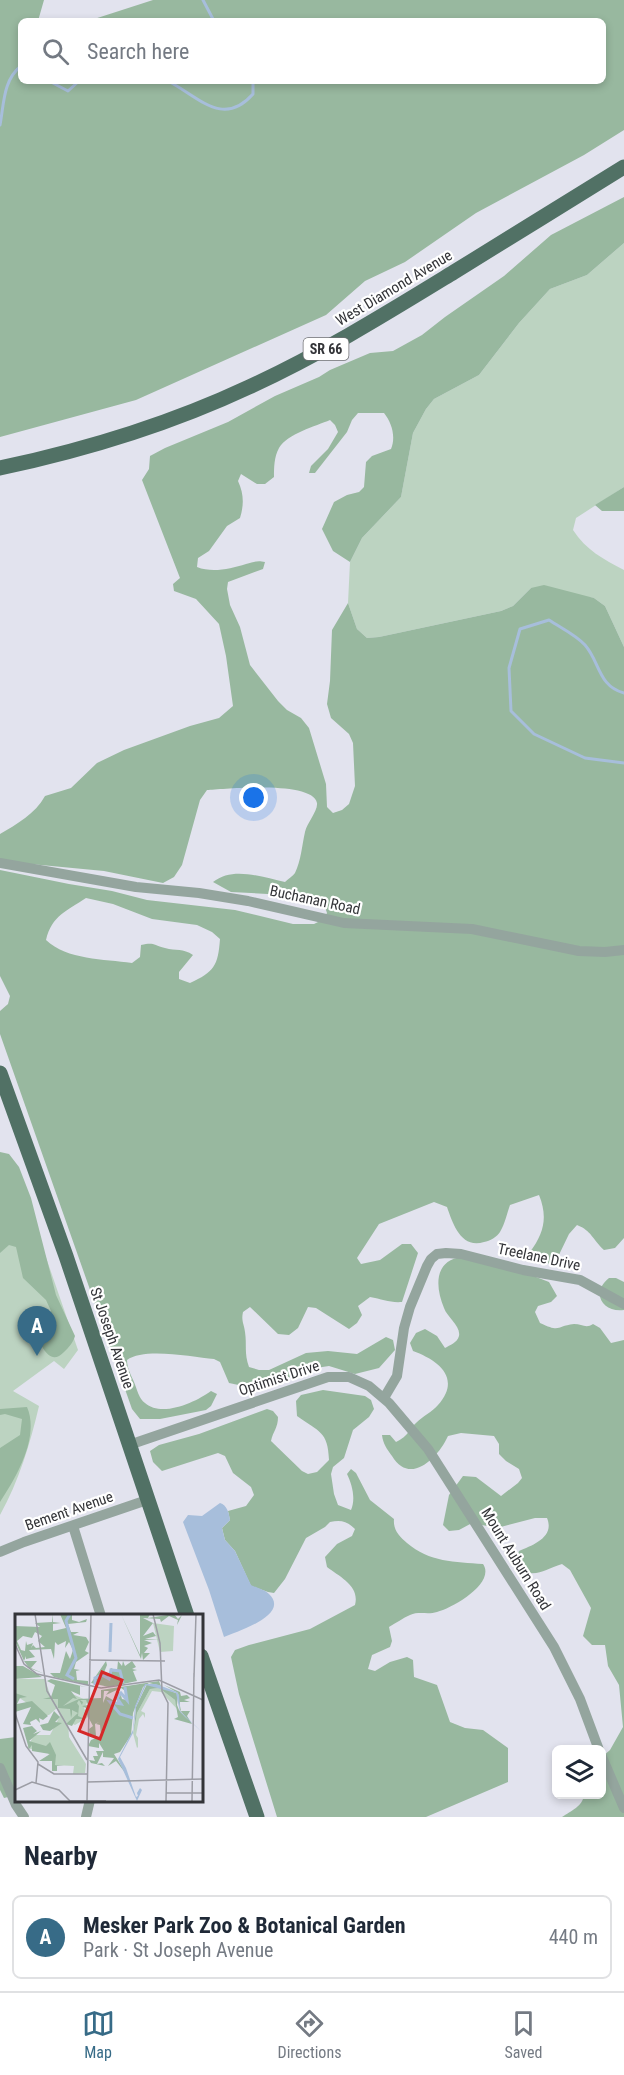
<!DOCTYPE html>
<meta charset="utf-8">
<style>
:root{--surface:#fff;--page:#f6f6f7;--text:#1f2937;--muted:#747a83;--line:#e0e1e3;--accent:#376b87}
body{margin:0;font-family:"Roboto Condensed",sans-serif;background:var(--page);color:var(--text)}
.controls{position:absolute;right:18px;bottom:18px;display:grid;overflow:hidden;border-radius:9px;box-shadow:0 3px 9px #0003}
.controls button{width:54px;height:54px;display:grid;place-items:center;padding:0;border:0;border-bottom:2px solid var(--line);background:var(--surface);color:var(--text);font:30px sans-serif}
.you{position:absolute;left:254px;top:798px;width:21px;height:21px;margin:-15px;border:4px solid #fff;border-radius:50%;background:#1a73e8;box-shadow:0 0 0 9px #1a73e833}
.badge{display:grid;place-items:center;width:39px;height:39px;border-radius:50%;background:var(--accent);color:#fff;font-size:20px;font-weight:700}
.pin{position:absolute;translate:-50% -50px;filter:drop-shadow(0 2px 3px #0008)}
.pin::after{content:'';position:absolute;top:32px;width:21px;height:18px;background:inherit;clip-path:polygon(0 0,100% 0,50% 100%)}
.list{margin:0;padding:0;list-style:none}
h2{display:flex;justify-content:space-between;align-items:center;height:78px;margin:0;padding:0 24px;font-size:26px}
h2 small{font-size:20px;font-weight:400;color:var(--muted)}
.list li{display:grid;grid-template-columns:39px 1fr auto;gap:18px;align-items:center;box-sizing:border-box;height:84px;margin:0 12px 12px;padding:0 12px;border:2px solid var(--line);border-radius:9px}
.list b{display:block;font-size:22px;white-space:nowrap}
.list p{margin:0;font-size:20px;white-space:nowrap;color:var(--muted)}
.list em{font-size:20px;font-style:normal;color:var(--muted)}
.icon{flex:none;width:33px;height:33px;fill:none;stroke:currentColor;stroke-width:2;stroke-linecap:round;stroke-linejoin:round}
.map{position:relative;flex:none;width:624px;height:1817px;overflow:hidden}
.search{position:absolute;background:var(--surface);box-shadow:0 3px 9px #0003;left:18px;right:18px;top:18px;height:66px;display:flex;align-items:center;gap:15px;box-sizing:border-box;padding:0 21px;border-radius:9px;color:var(--muted);font-size:22px}
.sheet{height:174px;background:var(--surface)}
nav{display:flex;justify-content:space-around;align-items:center;box-sizing:border-box;height:84px;border-top:2px solid var(--line);background:var(--surface);font-size:16px;color:var(--muted)}
nav a{display:grid;justify-items:center;gap:3px}
nav .on{color:var(--accent)}
.map>svg:first-child{display:block}
.green{fill:#bcd3c1}
.forest{fill:#98b89f;fill-rule:evenodd}
.water{fill:#a7bedb}
.lines{fill:none;stroke-linecap:round;stroke-linejoin:round}
.stream{stroke:#a7bedb;stroke-width:3}
.street{stroke:#94a59e;stroke-width:10}
.primary{stroke:#517165;stroke-width:15}
.labels{text-anchor:middle;stroke-width:4.5;stroke-linejoin:round;paint-order:stroke}
.shield{fill:#fff;stroke:#707174;stroke-width:1.5}
.shield-label{font-size:14px;font-weight:bold;fill:#333438}
.street-label{font-size:15px;fill:#333438;stroke:#fff}
.inset-river{fill:none;stroke:#a7bedb;stroke-width:3}
.inset-road{fill:none;stroke:#9c9da5;stroke-width:1.5}
.view{fill:#d62828;fill-opacity:0.15;stroke:#d62828;stroke-width:3}
.inset-edge{fill:none;stroke:#333438;stroke-width:3}
</style>
<div class="map">
<svg width="624" height="1817" viewBox="0 0 624 1817">
<rect width="100%" height="100%" fill="#e2e3ee"/>
<path class="green" d="M624,243V487L576,518L573,530C586,550 603,559 624,570V647L605,606L594,598L531,588L513,606L501,611L379,637L367,638L357,629L348,603L350,562L362,538L401,497L413,433L426,409L434,399L479,375L519,323L550,289L587,275Z
M0,1191H23L78,1350L64,1369L54,1361L13,1391L39,1406C30,1444 19,1481 0,1515Z"/>
<path class="forest" d="M0,0H44L38,21H21V81H603V21H88L153,0H624V130L584,155L476,213L405,262L365,281L326,315L136,400L0,437Z
M624,197V243L587,275L550,289L519,323L479,375L434,399L426,409L413,433L401,497L362,538L350,562L333,551L322,529L334,502L347,495L359,492L364,487L366,462L372,456L391,449C396,437 392,423 384,413H358L352,420L347,432L315,473H309L311,466L328,449L338,432L335,425L330,420C316,426 287,434 279,448C274,457 274,468 274,477L265,484H257L241,474L238,481C244,494 244,505 240,518L227,526L209,551L198,558L197,567C212,573 230,569 246,564C254,562 257,560 265,562L263,569L228,582L227,589L230,605L240,627L250,665L278,701L287,710L301,718L309,728L326,784L327,807L333,813L342,810L349,804L355,786L353,743L349,734L331,718L327,704L330,681L332,630L348,603L357,629L367,638L379,637L501,611L513,606L531,588L544,585L594,598L605,606L624,647V1238L615,1248L604,1250C592,1239 592,1231 577,1225L569,1234L556,1261L547,1264L533,1259L530,1252C544,1233 548,1217 539,1195L510,1205C507,1213 505,1224 500,1232C497,1237 490,1241 484,1242C461,1249 453,1224 447,1207L434,1202L379,1224L357,1258L361,1264L380,1260L402,1244H411L418,1253L402,1302C390,1303 382,1299 370,1297L358,1306L362,1315L357,1323L349,1329L316,1308L308,1307L298,1328L289,1335L278,1334L250,1307L243,1312C241,1321 244,1324 245,1332C247,1345 244,1353 249,1367L259,1370H269L306,1353L328,1351L357,1354L386,1337L393,1340L395,1350L379,1368L355,1374L329,1366L309,1369L274,1384L253,1388L229,1383L220,1362L214,1359C193,1357 144,1347 127,1360C127,1368 131,1375 134,1382C137,1389 139,1399 145,1403C162,1418 196,1402 211,1391L217,1394L211,1406L206,1410L160,1419H140L132,1409L0,1034V1011L8,1004L10,996L0,976V870L69,884L112,891L147,900L235,910L293,924H314L324,919L327,913L324,904L318,900L286,895L231,892L213,882C233,866 261,877 285,882C288,879 293,876 295,873C301,861 302,845 305,832C307,823 318,811 317,803C313,780 224,789 207,790L200,800L182,865L174,877L163,883L104,871L20,863L0,859V834C17,824 35,814 45,796L71,788L97,763L124,750L190,726L219,718L233,706L226,656L219,624L196,599L174,591L173,584L180,578L142,480L149,469L150,456L165,448L228,422L275,396L319,377L330,370L370,353L393,351L422,335L445,317L504,276L551,235ZM86,898L113,904L152,919L197,925L212,932L220,939C218,966 214,972 190,983L179,979V972L193,955C183,948 176,951 165,948C153,945 154,942 141,945L140,957L132,963C104,959 67,960 46,940C52,915 67,911 86,898Z
M624,487V511H602L595,505Z
M0,1152L9,1154L19,1167L31,1198L56,1295L75,1336C73,1343 69,1347 64,1352C50,1367 41,1346 36,1333L50,1317L51,1311L46,1300L23,1278L16,1247L9,1245L0,1253Z
M462,1257L505,1265L549,1282L557,1296L551,1302L538,1306L535,1312L540,1323C561,1333 556,1326 574,1324C582,1324 586,1329 593,1324L600,1328L611,1343L624,1340V1817H562C571,1811 583,1806 584,1795L602,1794V1757L610,1750L623,1727L619,1685L608,1666L605,1645H592L583,1636L591,1608L570,1570L562,1564C545,1569 537,1578 520,1570L517,1558L519,1551C533,1545 555,1537 547,1518H535L497,1528L472,1523L459,1530L449,1531L443,1525L449,1495L463,1476L476,1477L501,1496L518,1483L522,1478L519,1469L506,1461L499,1454V1444L494,1436L461,1433L448,1436C438,1458 410,1486 392,1456C387,1449 383,1444 382,1435H390L396,1442C410,1435 407,1431 416,1423C423,1416 432,1412 438,1405C462,1378 438,1360 413,1351L410,1343L416,1333L425,1329L437,1336L445,1348C450,1345 457,1343 459,1336C461,1326 447,1317 444,1308C435,1287 434,1260 462,1257Z
M609,1278H616L624,1282V1310C603,1313 590,1293 609,1278Z
M323,1390L365,1396L371,1400L374,1409L369,1417L353,1430L344,1458L333,1467L331,1474L334,1494L338,1505L351,1510C356,1499 352,1484 347,1474L351,1469L356,1473L370,1500L394,1519C393,1530 399,1536 407,1543C429,1562 455,1562 483,1564C496,1583 453,1608 437,1612C428,1615 419,1611 410,1615C403,1618 396,1623 389,1627L392,1641L390,1647L372,1655L368,1669L375,1671L390,1662L407,1657L413,1660L414,1677L437,1685L450,1722L465,1728L483,1730L508,1748V1782L426,1817H277L239,1694L231,1657L235,1650L249,1645L310,1629L355,1605C360,1586 340,1577 327,1567L325,1557L337,1544L352,1536L355,1529C347,1521 341,1520 330,1522L325,1527L306,1538L285,1579L274,1593L268,1592L251,1586L235,1551L225,1540L222,1528L230,1520L228,1511L246,1506L254,1495L251,1487L233,1473L225,1456L218,1453L162,1471L153,1462L150,1451L159,1445L199,1434L267,1409L273,1411L278,1417C278,1428 273,1431 271,1441L302,1471L308,1474L317,1472L329,1460C328,1431 319,1432 297,1416L296,1401L301,1395Z
M27,1407C40,1437 16,1478 0,1502V1448L20,1435L22,1419L5,1414L0,1415V1409Z
M16,1737V1795L4,1798L0,1790V1739Z"/>
<path class="water" d="M220,1503C227,1505 229,1513 230,1520L222,1528L225,1540L235,1551L251,1585C257,1588 265,1590 269,1594C291,1615 236,1632 224,1637L209,1590L183,1522L188,1515L202,1516Z"/>
<g class="lines">
<path class="stream" d="M203,0L214,21
M49,81L68,91L79,81
M168,81C199,97 223,128 253,94V81
M0,125C4,104 3,80 21,66
M624,693C598,686 600,662 585,645C576,635 561,628 549,620L520,629L509,668L511,711L534,734L585,758L624,763"/>
<path class="street" d="M0,863L136,887L199,893L248,901L344,923L472,929L579,951L605,952L624,950
M384,1398L397,1376L404,1328L410,1307L427,1266L431,1259L437,1254L446,1253L461,1254L523,1270L580,1280L624,1304
M129,1445L328,1377H349L369,1386L389,1403L428,1449L554,1647L580,1699L599,1750
M73,1526L101,1616
M0,1552L24,1542L147,1500
M602,1757L624,1808
M0,1768L16,1805L24,1817
M86,1817L90,1800"/>
<path class="primary" d="M0,468C85,450 170,424 249,387C321,354 387,313 454,272C511,237 567,202 624,167
M0,1073L66,1256L187,1616
M201,1656L257,1817"/>
</g>
<g class="labels">
<rect class="shield" x="303.5" y="338" width="45" height="22" rx="4.5"/>
<g class="shield-label">
<text x="326" y="354">SR 66</text>
</g>
<g class="street-label">
<text transform="translate(394 288) rotate(-31)" y="5">West Diamond Avenue</text>
<text transform="translate(315 900) rotate(12)" y="5">Buchanan Road</text>
<text transform="translate(539 1257) rotate(12)" y="5">Treelane Drive</text>
<text transform="translate(112 1338) rotate(71)" y="5">St Joseph Avenue</text>
<text transform="translate(279 1378) rotate(-18)" y="5">Optimist Drive</text>
<text transform="translate(69 1511) rotate(-19)" y="5">Bement Avenue</text>
<text transform="translate(516 1559) rotate(58)" y="5">Mount Auburn Road</text>
</g>
</g>
<g transform="translate(15 1614)">
<rect width="188" height="188" fill="#e2e3ee"/>
<path d="M138,9L159,12L158,37L145,38ZM0,65H30L36,84L44,74L73,87L69,94L73,103L60,111L53,108L54,123L71,150L70,159L58,160L59,152L39,151L33,139L12,134L19,121H35L45,102L42,94L34,101H21L18,93L0,81ZM144,74L160,86L163,96L146,78L137,77L126,97L130,99V104L128,100L124,105L121,121L123,124V133L122,134L118,119L122,99L135,75Z" fill="#bcd3c1"/>
<path d="M38,0V8L46,9L38,10V17L51,14L45,0H57V6L64,8L72,5L71,8L53,10L56,18H64L58,21L71,23L74,28L70,37L74,39L61,48L59,55L65,56L61,57L62,66L73,67V71L39,63L35,59H45L51,37L55,45L58,36L54,28L50,34L51,27L43,31L40,28L39,45L36,35L14,36L20,43L11,45V42L9,47H22L16,54L30,60L14,54L9,47L0,27V12L25,13L20,9L37,8ZM20,18L27,22L23,27L30,33L21,34L18,31L16,34L18,29L12,31L11,27L10,37L6,36L2,27L8,22L17,24ZM106,0L125,41V0H135L133,4L159,0L163,5L167,1L162,11L163,6L154,2L146,8L145,5L128,4L138,9L128,22L138,18L141,22L130,25L144,26H129L137,29L129,32L133,34L129,39H135L128,46L127,39L126,45ZM91,47L92,51L88,61L94,60L96,54L102,57L103,47L107,52L108,47L110,52L117,47L121,53L117,55L122,56L118,57L122,67L94,73L76,69ZM1,52H8L27,63L0,65ZM36,65L71,73L65,72V81L56,77L62,85L58,84L48,92L64,85L86,84V76L144,67L146,72L134,69L128,73L118,99L116,121L105,138L99,140L112,161L101,147L93,152L99,144L88,143V138L82,150L87,149L90,152L76,149L74,146L80,147L78,142H83L81,137H89L84,129V134L73,132L76,126L86,122L85,111L81,110L84,108L80,110L81,122L75,123L74,115L78,112L71,99L69,102L71,94L67,92L73,91L71,86H65L68,88L67,91L64,86L62,89L64,92L63,102L70,105H61L57,112L51,110L63,99L57,96V100L56,104L55,95L43,94V85H28L36,83L40,71L32,67ZM106,74L112,78L109,83L112,86L107,85L105,78L100,82L103,89L91,82L88,89L89,77H94L91,81ZM132,70L141,71L163,80L162,91L164,96L173,106L165,96L163,79L149,71L165,78L166,82L172,81L175,84L169,86L175,88H165V92L166,97H175L172,102L177,110L159,105L163,103L160,86L144,74L135,75L122,99L119,117L121,93ZM0,79L12,83L5,84L2,90L17,87L33,102L28,106L24,104L25,109L21,105L15,108L16,111L8,110L16,93L0,98ZM39,97L45,103L40,108L47,109L35,117L28,116L25,111L33,109ZM17,112L22,117L18,120L26,117L14,127L31,132L35,128L41,141L40,151L49,152H42V157H37V147H24L35,140L17,137V131L14,135L8,114Z" fill="#98b89f" fill-rule="evenodd"/>
<path d="M130,70H141L162,78L164,81L165,97L187,118L165,98L161,79L131,71L121,93L118,119L105,143L111,154L121,183L123,182L122,179L125,174L127,176L122,187L103,145L118,116L120,92Z" fill="#a7bedb"/>
<path class="inset-river" d="M55,0L51,7L61,44L52,61L59,65M95,38L96,9M80,71V64L87,61L94,65L96,56L105,57L108,69M110,73L112,86L106,79L102,84L106,90L95,88L105,100L118,104"/>
<path class="inset-road" d="M20,0L32,77L72,146M138,0L145,29L147,77L153,89L151,187M0,30L9,50L22,60L86,74L144,66L188,86M74,46L150,47M179,63L181,0M0,99L11,132L23,148L21,169M23,150L39,160H72M72,168L188,165M0,176L17,168L44,176L55,187H91M151,179H188M72,187L76,0M177,187L179,59"/>
<path class="view" d="M87,58L107,66L85,125L64,117Z"/>
<rect width="188" height="188" class="inset-edge"/>
</g>
</svg>
<div class="controls">
<button><svg class="icon" aria-label="layers" viewBox="0 0 24 24"><path d="M12 4l9 5-9 5-9-5zM3 14l9 5 9-5"/></svg></button>
</div>
<div class="you"></div>
<div class="pin badge" style="left:37px;top:1356px">A</div>
<div class="search"><svg class="icon" aria-label="search" viewBox="0 0 24 24"><circle cx="10" cy="10" r="6"/><path d="M15 15l6 6"/></svg>Search here</div>
</div>
<section class="sheet">
<h2>Nearby<small></small></h2>
<ul class="list">
<li><span class="badge">A</span><div><b>Mesker Park Zoo &amp; Botanical Garden</b><p>Park · St Joseph Avenue</p></div><em>440 m</em></li>
</ul>
</section>
<nav>
<a class="on"><svg class="icon" aria-label="map" viewBox="0 0 24 24"><path d="M3 6l6-2 6 2 6-2v14l-6 2-6-2-6 2zM9 4v14M15 6v14"/></svg>Map</a>
<a><svg class="icon" aria-label="directions" viewBox="0 0 24 24"><path d="M12 3l9 9-9 9-9-9zM9 14v-3h6M13 9l2 2-2 2"/></svg>Directions</a>
<a><svg class="icon" aria-label="saved" viewBox="0 0 24 24"><path d="M7 4h10v16l-5-4-5 4z"/></svg>Saved</a>
</nav>
